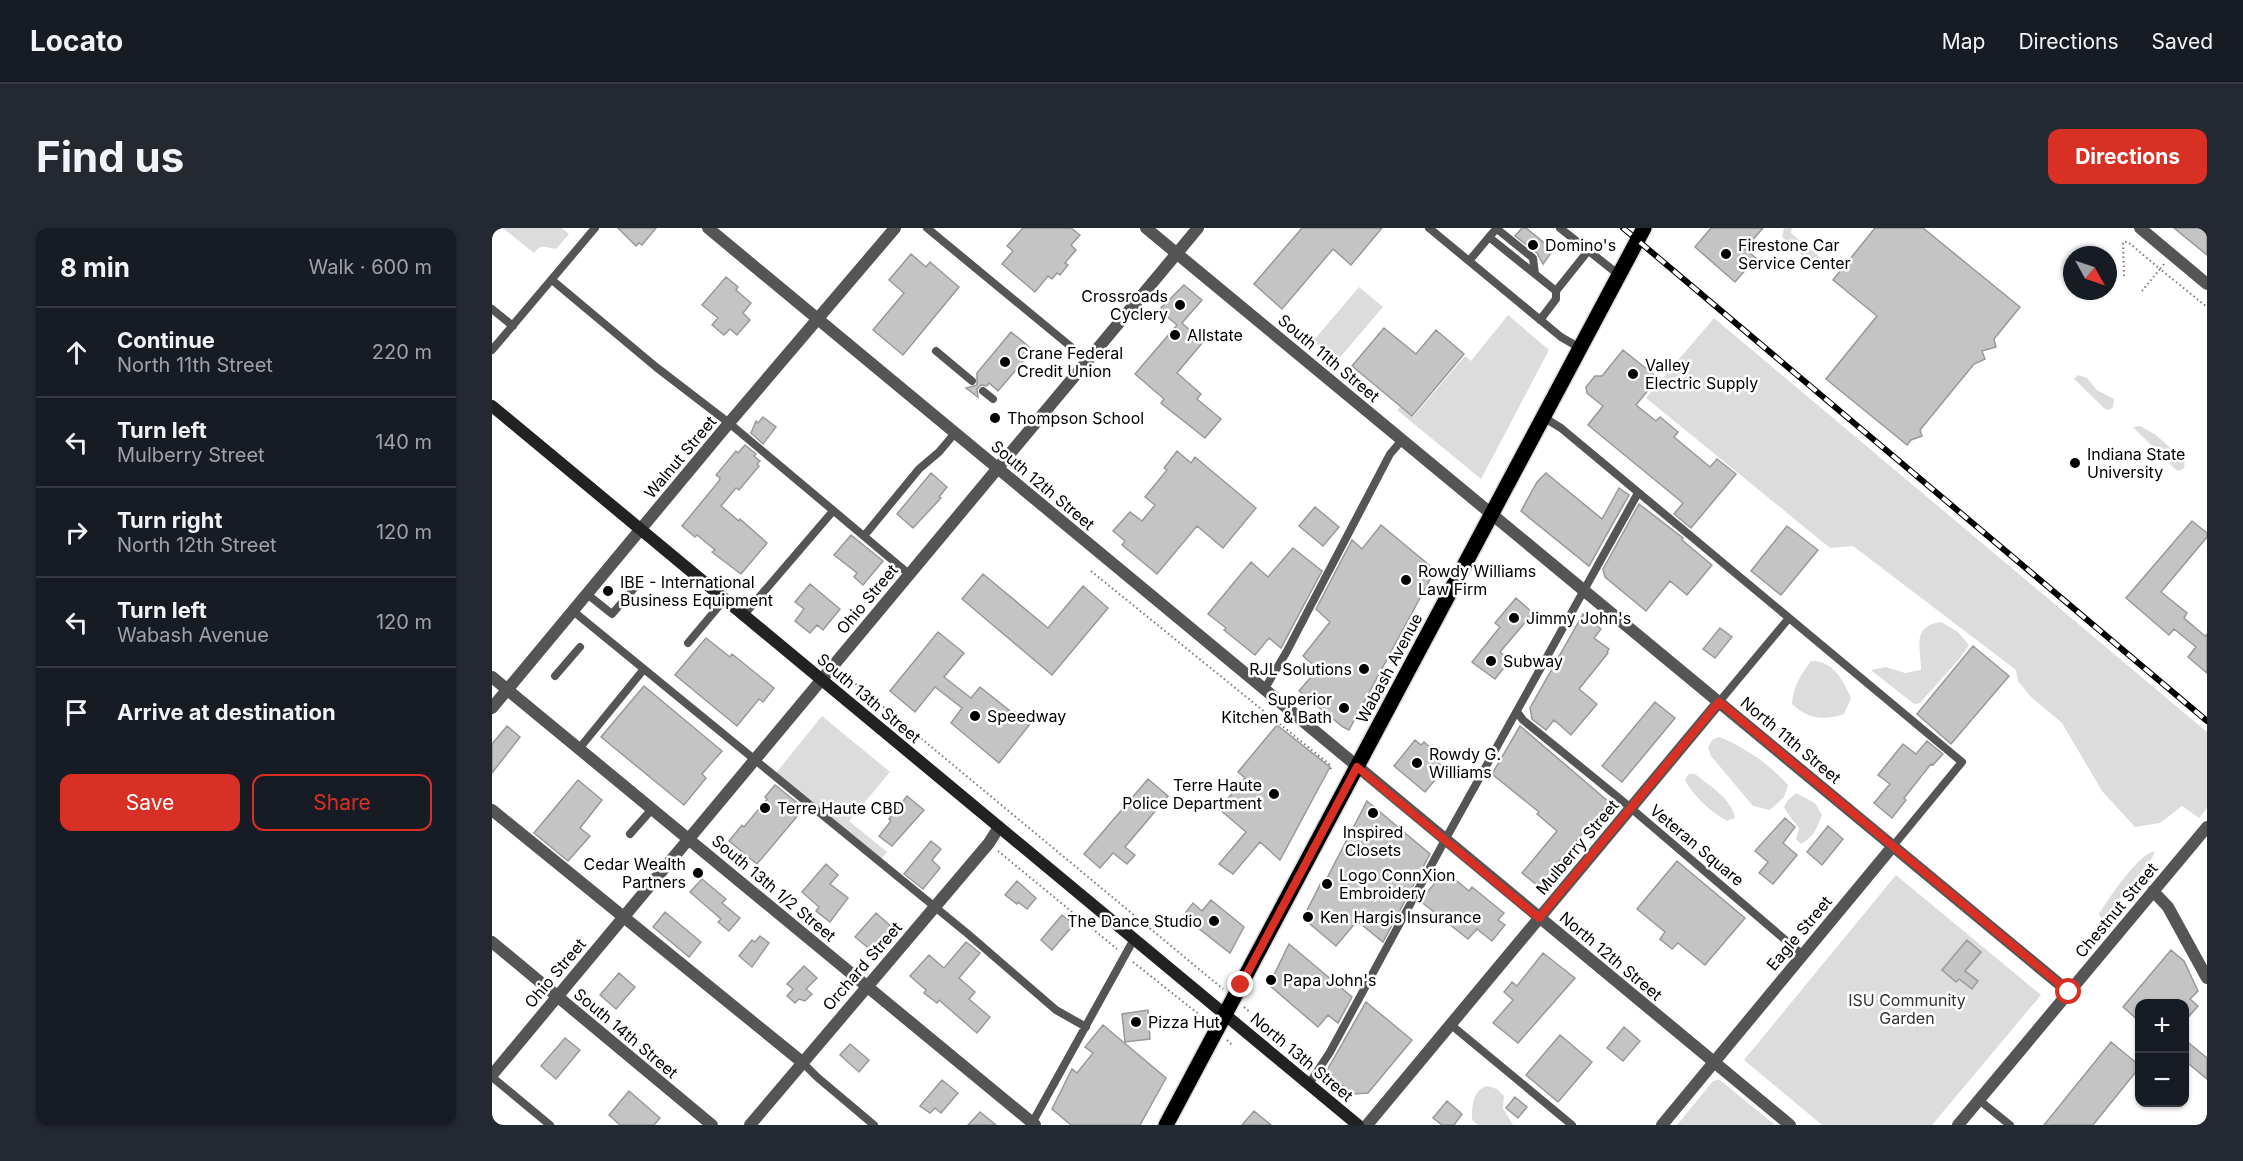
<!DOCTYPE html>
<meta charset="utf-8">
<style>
:root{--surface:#171b24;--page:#242831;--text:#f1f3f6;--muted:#9ea1a6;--line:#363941;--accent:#d93025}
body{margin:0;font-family:Inter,sans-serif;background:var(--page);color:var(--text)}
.controls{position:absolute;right:18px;bottom:18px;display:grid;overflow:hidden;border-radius:12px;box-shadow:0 2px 4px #0004}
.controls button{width:54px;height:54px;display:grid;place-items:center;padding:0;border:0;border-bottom:2px solid var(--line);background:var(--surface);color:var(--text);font:30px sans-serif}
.compass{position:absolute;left:1571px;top:18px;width:54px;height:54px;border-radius:50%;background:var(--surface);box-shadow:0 2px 4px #0004;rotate:130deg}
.stop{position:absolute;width:18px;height:18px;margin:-14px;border:4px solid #d93025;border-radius:50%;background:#fff}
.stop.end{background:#d93025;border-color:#fff;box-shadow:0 2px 6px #0008}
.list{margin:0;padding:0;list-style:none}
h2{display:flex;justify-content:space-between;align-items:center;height:78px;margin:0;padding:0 24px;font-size:26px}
h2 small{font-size:20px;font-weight:400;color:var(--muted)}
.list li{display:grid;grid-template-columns:39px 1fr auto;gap:18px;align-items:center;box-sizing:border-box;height:90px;padding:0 24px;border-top:2px solid var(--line)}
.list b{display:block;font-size:22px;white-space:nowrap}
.list p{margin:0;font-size:20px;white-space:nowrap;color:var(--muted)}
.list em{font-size:20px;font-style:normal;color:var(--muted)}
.actions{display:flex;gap:12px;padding:18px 24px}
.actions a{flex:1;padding:14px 0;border:2px solid var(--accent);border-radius:12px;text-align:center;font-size:21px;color:var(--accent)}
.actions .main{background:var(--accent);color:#fff}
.icon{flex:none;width:33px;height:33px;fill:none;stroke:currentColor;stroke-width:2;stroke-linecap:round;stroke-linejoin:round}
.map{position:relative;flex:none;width:1715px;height:897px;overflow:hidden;border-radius:12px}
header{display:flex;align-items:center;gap:36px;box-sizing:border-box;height:84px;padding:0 30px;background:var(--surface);border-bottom:2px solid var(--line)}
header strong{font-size:28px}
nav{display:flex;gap:33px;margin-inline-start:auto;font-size:21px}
.intro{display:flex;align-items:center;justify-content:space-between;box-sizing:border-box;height:144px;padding:0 36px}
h1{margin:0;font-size:42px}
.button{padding:15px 27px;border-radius:12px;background:var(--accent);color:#fff;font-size:21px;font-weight:700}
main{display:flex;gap:36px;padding:0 36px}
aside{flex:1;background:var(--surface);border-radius:12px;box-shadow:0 2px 4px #0004}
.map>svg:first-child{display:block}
.green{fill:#dcdcdc}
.building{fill:#c4c4c4;stroke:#999;stroke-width:1.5}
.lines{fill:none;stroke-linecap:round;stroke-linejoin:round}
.primary-casing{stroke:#dbdbdb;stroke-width:18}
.path{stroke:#777;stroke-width:2;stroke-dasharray:1.5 3;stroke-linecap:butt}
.service{stroke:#555;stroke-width:8}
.minor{stroke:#555;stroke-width:12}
.tertiary{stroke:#555;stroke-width:12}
.secondary{stroke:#222;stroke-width:12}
.primary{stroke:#000;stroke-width:15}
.rail-casing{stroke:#000;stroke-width:6}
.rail{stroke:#fff;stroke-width:4;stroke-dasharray:11;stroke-linecap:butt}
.route{stroke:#d93025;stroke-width:8}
.poi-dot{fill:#000;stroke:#fff;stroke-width:2}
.labels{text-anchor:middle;stroke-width:5;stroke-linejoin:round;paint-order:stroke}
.poi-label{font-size:16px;fill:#000;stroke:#fff;text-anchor:start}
.street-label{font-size:16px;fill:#000;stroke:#fff}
.park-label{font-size:16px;fill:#333;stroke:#fff}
</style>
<header>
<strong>Locato</strong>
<nav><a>Map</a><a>Directions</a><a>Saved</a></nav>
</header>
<div class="intro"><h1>Find us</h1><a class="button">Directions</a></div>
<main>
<aside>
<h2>8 min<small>Walk · 600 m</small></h2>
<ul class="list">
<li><svg class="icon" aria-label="ahead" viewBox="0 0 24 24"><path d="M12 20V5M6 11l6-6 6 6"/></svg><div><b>Continue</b><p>North 11th Street</p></div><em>220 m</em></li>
<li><svg class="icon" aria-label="left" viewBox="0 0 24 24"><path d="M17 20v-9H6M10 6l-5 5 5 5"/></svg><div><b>Turn left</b><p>Mulberry Street</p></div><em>140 m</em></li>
<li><svg class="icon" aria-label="right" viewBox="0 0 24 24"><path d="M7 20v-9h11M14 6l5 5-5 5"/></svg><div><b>Turn right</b><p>North 12th Street</p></div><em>120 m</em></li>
<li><svg class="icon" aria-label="left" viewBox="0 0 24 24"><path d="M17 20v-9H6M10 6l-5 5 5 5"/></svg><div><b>Turn left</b><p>Wabash Avenue</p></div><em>120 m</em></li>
<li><svg class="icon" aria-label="arrive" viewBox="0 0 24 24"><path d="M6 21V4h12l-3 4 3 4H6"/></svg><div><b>Arrive at destination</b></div></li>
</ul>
<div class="actions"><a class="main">Save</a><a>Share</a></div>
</aside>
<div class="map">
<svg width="1715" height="897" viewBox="0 0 1715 897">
<rect width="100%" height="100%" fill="#fff"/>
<path class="green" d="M11,0H70L77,6L64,21C53,19 49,16 42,25Z
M1292,0H1300L1299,5L1330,31L1333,36L1332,42L1323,39L1290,9Z
M867,59L891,79L845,133L821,113Z
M1016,87L1057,122L989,251L905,182L908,179L921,189L973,128L979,133Z
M1222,90L1715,504V580L1707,590L1690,578L1668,595L1643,599L1610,563L1570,495L1539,469L1526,453L1524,442L1361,318L1338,320L1154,170Z
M1586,147L1595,150L1605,162L1622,171L1621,179L1617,182L1613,181L1582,151Z
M1648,198L1664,207L1693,233L1692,240L1687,243L1683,241L1641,199Z
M1449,394L1466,404L1477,417L1468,430L1428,475L1422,476L1379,442L1394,439L1413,445L1429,442C1429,420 1419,398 1449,394Z
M1319,433C1342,433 1351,452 1359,470L1352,486C1331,493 1316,491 1300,476C1301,458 1309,447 1319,433Z
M330,488L398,544L357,593L395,624L389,631L284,545Z
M1227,509C1253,519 1277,536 1296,557L1292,569L1278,582L1261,578L1219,528L1216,520L1220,512Z
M1197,546H1203C1218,558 1240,571 1243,590L1235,593C1219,584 1202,569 1193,552Z
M1304,565L1323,575L1330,587C1325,600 1322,609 1309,616L1304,611L1307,601C1303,593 1296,588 1292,579L1295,573Z
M1663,623L1660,630L1610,693L1607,686C1617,670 1646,626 1663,623Z
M1404,647L1549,767L1440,897H1330L1252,832Z
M1225,852H1228L1283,897H1185L1221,853Z
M995,858L1005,861L1012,868L1011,880L1021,897H986L980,892C980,878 980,863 995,858Z"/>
<path class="building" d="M126,0H164L150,17L147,15L144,18Z
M531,0H579L588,7L579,17L584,22L573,35L576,37L568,47L565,45L560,51L556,48L543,64L510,36L521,23L515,18Z
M810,0H890L859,37L841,21L790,81L762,56Z
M1030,0H1034L1061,22L1051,36L1045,25L1023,8Z
M1219,0H1271L1253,21L1264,30L1243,54L1203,19Z
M1383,0H1431L1528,79L1502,111L1504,119L1490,123L1493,131L1482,136L1428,202L1430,208L1419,212L1415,217L1334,151L1385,88L1341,52Z
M1682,0H1715V27Z
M419,26L434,39L438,34L467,59L411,127L381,102L412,65L397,52Z
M234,49L246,59L244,62L259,75L251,85L258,92L245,107L238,101L232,107L220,97L226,90L210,77Z
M692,57L710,72L690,95L711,114L685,145L709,166L705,171L729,191L713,210L669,175L672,171L643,146L685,97L667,82Z
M892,100L924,126L944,102L972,126L920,188L860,138Z
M519,104L541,122L506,163L497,155L495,158L489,157L485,161L486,169L474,160L485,157V145Z
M1131,122L1166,150L1144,177L1164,193L1168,189L1186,204L1182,209L1218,239L1225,231L1244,246L1199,300L1182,286L1191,275L1096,197L1111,178L1095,165L1094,159L1103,148H1110Z
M271,189L284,199L271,216L259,205L264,193L266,195Z
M253,217L264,226L262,228L268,233L265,236L267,238L247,262L244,260L229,278L247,293L248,291L275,315L249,346L220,324L223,322L205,307L203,309L190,298L227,253L228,250L224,247L244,223L246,225Z
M685,223L699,235L703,229L764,280L731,320L705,298L665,346L630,317L633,313L621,303L638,284L650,293L663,277L653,269L675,242L672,240Z
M439,245L455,259L447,269L449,270L421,300L405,286Z
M1054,245L1110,291L1127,260L1137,267L1097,338L1029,283L1045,254Z
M1147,276L1191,310L1190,312L1220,337L1195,367L1178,353L1154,383L1113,349L1111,341Z
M823,279L847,299L831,318L807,298Z
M1700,293L1715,305V309L1669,364L1695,385L1692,390L1713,408L1715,406V445L1696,429L1704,419L1682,401L1677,407L1634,370Z
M889,297L943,342L857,502L851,499L807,463L826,441L811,428L838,394L824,381L860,312L870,321Z
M1295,298L1326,322L1289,367L1259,343Z
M359,307L391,333L371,357L362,349L365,345L342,327Z
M801,320L830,343L789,420L777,410L763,427L732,402L734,400L716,386L759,334L776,349Z
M491,346L556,400L591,358L616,380L560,447L470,371Z
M318,356L348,381L331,402L325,397L318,405L303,393L312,381L303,374Z
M1024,370L1041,385L1008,424L1018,432L1003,451L980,434L1008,399L1003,395Z
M1091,386L1109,401L1102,410L1117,421L1115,424L1116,425L1087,461L1105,476L1079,507L1062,492L1054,502L1040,491L1038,480Z
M1228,400L1240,409L1223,430L1211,421Z
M446,404L472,425L452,449L479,470L488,459L522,486L523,484L538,496L507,535L459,495L470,480L443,459L423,484L398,463Z
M214,410L238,429L240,426L282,460L271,474L267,471L245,498L183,447Z
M1481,418L1517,448L1459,516L1425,486Z
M152,458L230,523L210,546L214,550L192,577L109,509Z
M1163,474L1183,490L1130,554L1110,538Z
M785,497L838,539L788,632L768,614L741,646L727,636L754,604L727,581L753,550L746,544Z
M15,498L28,509L0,545V516Z
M1028,498L1117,574L1046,658L1030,645L1065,603L1045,586L1047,584L1000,546Z
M923,512L929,517L932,514L946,526L942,531L953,540L933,564L902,538Z
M1435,513L1451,526L1441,537L1439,536L1412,570L1414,572L1400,590L1382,575L1398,556L1386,547L1411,516L1424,526Z
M656,551L676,568L633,619L643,627L635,636L621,625L608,640L592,626Z
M86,552L110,572L88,600L98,608L76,633L42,605Z
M283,557L312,580L265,636L237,613L250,597L252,599L275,571L273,569Z
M415,568L432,582L400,618L387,608L399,593L397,591Z
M875,573L938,626L891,714L865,693L844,718L811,690L831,651L834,652Z
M1293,590L1303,599L1291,615L1305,627L1281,656L1267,645L1276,634L1263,623Z
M1336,598L1351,611L1330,637L1315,624Z
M439,613L449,621L440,632L448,640L431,661L412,646Z
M1185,633L1253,690L1213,737L1186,715L1180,721L1168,711L1173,704L1145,681Z
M334,636L346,647L338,656L356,670L338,694L324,683L327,679L310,664Z
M953,643L977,663L980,659L1012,685L1006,692L1013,697L1000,713L985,701L976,711L928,673Z
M210,651L234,671L230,675L248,690L237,703L226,694L229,691L198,664Z
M525,653L544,670L535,681L526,674L525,676L513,667Z
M719,672L752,699L738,725L691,688L701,675L710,683Z
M173,684L209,714L197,729L161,699Z
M384,685L400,699L380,723L363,709Z
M570,687L582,696L560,722L549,712Z
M268,708L277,715L260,739L247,728L260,712L263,714Z
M1475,712L1489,724L1473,743L1486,753L1480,761L1467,751L1464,754L1450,742Z
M474,714L488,725L467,750L483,764L477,771L498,789L485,805L447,772L445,775L432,765L434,762L418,748L437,727L452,740Z
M797,716L860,769L846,795L836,787L826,799L777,757Z
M1679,722L1692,733L1706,763L1698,771L1706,778L1692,794V776H1647V793L1631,779Z
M1051,725L1083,750L1026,815L1001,795L1021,772L1012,764L1020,754L1025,758Z
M312,738L325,750L314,761L320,766L313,773L307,771L303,775L295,768L301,761L295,756Z
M127,745L143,759L124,781L108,767Z
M874,774L920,812L876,865L861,866L834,844Z
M656,782L658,811L633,814L630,786Z
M611,797L674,850L648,897H579L560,881L580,841L585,845L601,825L593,819Z
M1132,799L1148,813L1131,833L1115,820Z
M1068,807L1100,834L1066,874L1034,847Z
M73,810L88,822L64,851L49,838Z
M1692,811L1715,830V851L1692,832Z
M1619,814L1647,837V840L1601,897H1552Z
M358,816L377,832L367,844L348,827Z
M450,852L466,865L449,885L443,880L438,885L428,878Z
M137,863L168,890L162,897H128L117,887Z
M1023,869L1035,879L1026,890L1014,880Z
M955,873L970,886L962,897H950L941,890Z
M762,883L779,897H750Z
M488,884L504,897H476Z"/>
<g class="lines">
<g class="primary-casing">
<path id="primary" d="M674,897L1152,0"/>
</g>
<path class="path" d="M1672,36L1668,41L1715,79
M1632,48L1631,14H1636L1668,41L1650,63
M599,343L837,536L839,541
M360,453L731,761
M506,623L625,721
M641,734L714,792
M752,779L759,785
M735,812L741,818"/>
<path class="service" d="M435,0L595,132
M937,0L1069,109L1088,120
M1005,0L997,9L1064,63L1096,23
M1068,0L1127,47
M1005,1L1041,30L1043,46
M977,33L997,9
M60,52L164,139L237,195L417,346
M0,81L21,98
M1048,92L1064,71V63
M0,122L103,0
M444,123L480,153
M491,163L501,171
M1051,189L1069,200L1470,534L1401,618
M372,308L427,241L447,224L463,205
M95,366L120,386L145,357
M81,383L476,706L564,782L594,799
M251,388L341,283
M196,415L232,372
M63,448L88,419
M772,462L795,423L898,226L911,211
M1227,474L1297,390
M1025,484L1031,492L1127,570L1311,727
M86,522L152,441
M138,606L160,581
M958,796L1080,897
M310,834L325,849L382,897
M0,849L58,897
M817,856L838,824L953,612L1146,265
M1487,872L1518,897
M539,897L642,711"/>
<path class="minor" d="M216,0L1298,897
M654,0L1577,764
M1648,0L1715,56
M0,449L543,897
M0,582L310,834
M1661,663L1676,679L1715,750
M0,714L220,897
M258,897L497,615L507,599
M875,897L1227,474
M1170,897L1401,618
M1466,897L1715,599"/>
<path class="tertiary" d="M0,480L237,195L403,0
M0,847L706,0"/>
<path class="secondary" d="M0,178L866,897"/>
<use href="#primary" class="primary"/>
<g class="rail-casing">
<path id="rail" d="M1131,0L1715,493"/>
</g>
<use href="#rail" class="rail"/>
</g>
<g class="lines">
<path class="route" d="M749,757L865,539L1047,690L1227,474L1577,764"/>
</g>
<g class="poi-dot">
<circle cx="1041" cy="17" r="6"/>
<circle cx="1234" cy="26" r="6"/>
<circle cx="688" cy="77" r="6"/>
<circle cx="683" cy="107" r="6"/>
<circle cx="513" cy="134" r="6"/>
<circle cx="1141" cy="146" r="6"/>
<circle cx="503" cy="190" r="6"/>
<circle cx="1583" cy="235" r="6"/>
<circle cx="914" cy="352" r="6"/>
<circle cx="116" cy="363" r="6"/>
<circle cx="1022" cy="390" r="6"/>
<circle cx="999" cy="433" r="6"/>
<circle cx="872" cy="441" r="6"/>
<circle cx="852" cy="480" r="6"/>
<circle cx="483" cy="488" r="6"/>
<circle cx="925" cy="535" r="6"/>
<circle cx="782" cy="566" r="6"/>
<circle cx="273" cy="580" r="6"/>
<circle cx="881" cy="585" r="6"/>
<circle cx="206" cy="645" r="6"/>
<circle cx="835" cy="656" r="6"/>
<circle cx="816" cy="689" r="6"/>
<circle cx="722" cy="693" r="6"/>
<circle cx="779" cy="752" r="6"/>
<circle cx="644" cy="794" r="6"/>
</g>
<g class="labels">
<g class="poi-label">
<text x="1053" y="23">Domino's</text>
<text x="1246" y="23">Firestone Car<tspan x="1246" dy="18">Service Center</tspan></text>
<text x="676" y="74" text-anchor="end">Crossroads<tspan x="676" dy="18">Cyclery</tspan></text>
<text x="695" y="113">Allstate</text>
<text x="525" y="131">Crane Federal<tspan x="525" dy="18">Credit Union</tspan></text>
<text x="1153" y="143">Valley<tspan x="1153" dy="18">Electric Supply</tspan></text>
<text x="515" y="196">Thompson School</text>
<text x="1595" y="232">Indiana State<tspan x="1595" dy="18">University</tspan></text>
<text x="926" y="349">Rowdy Williams<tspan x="926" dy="18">Law Firm</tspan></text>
<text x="128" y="360">IBE - International<tspan x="128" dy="18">Business Equipment</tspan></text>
<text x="1034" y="396">Jimmy John's</text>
<text x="1011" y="439">Subway</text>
<text x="860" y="447" text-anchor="end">RJL Solutions</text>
<text x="840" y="477" text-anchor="end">Superior<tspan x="840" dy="18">Kitchen &amp; Bath</tspan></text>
<text x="495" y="494">Speedway</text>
<text x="937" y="532">Rowdy G.<tspan x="937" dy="18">Williams</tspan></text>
<text x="770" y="563" text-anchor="end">Terre Haute<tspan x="770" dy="18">Police Department</tspan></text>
<text x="285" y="586">Terre Haute CBD</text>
<text x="881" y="610" text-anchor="middle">Inspired<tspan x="881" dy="18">Closets</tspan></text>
<text x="194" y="642" text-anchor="end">Cedar Wealth<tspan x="194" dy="18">Partners</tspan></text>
<text x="847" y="653">Logo ConnXion<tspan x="847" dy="18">Embroidery</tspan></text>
<text x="828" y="695">Ken Hargis Insurance</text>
<text x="710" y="699" text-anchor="end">The Dance Studio</text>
<text x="791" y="758">Papa John's</text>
<text x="656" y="800">Pizza Hut</text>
</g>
<g class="street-label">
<text transform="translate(837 130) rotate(40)" y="6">South 11th Street</text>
<text transform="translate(188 229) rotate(-50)" y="6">Walnut Street</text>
<text transform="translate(551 257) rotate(40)" y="6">South 12th Street</text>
<text transform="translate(375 371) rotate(-50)" y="6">Ohio Street</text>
<text transform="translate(897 440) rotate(-62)" y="6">Wabash Avenue</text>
<text transform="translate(377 470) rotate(40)" y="6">South 13th Street</text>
<text transform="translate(1299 512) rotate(40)" y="6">North 11th Street</text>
<text transform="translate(1205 617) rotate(40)" y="6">Veteran Square</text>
<text transform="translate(1085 619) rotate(-50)" y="6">Mulberry Street</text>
<text transform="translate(282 660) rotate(40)" y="6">South 13th 1/2 Street</text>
<text transform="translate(1624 682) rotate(-50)" y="6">Chestnut Street</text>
<text transform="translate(1307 705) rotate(-50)" y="6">Eagle Street</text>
<text transform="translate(1119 728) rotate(40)" y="6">North 12th Street</text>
<text transform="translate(370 738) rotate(-49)" y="6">Orchard Street</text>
<text transform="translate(63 745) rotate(-50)" y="6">Ohio Street</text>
<text transform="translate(134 805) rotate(40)" y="6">South 14th Street</text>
<text transform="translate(810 829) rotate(40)" y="6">North 13th Street</text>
</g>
<g class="park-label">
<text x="1415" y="778">ISU Community<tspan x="1415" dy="18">Garden</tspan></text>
</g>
</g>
</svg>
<div class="controls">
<button>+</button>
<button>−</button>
</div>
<svg class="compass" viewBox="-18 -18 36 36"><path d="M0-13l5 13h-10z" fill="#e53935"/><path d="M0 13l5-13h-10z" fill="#9ea1a6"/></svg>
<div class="stop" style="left:1577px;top:764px"></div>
<div class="stop end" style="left:749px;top:757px"></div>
</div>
</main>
